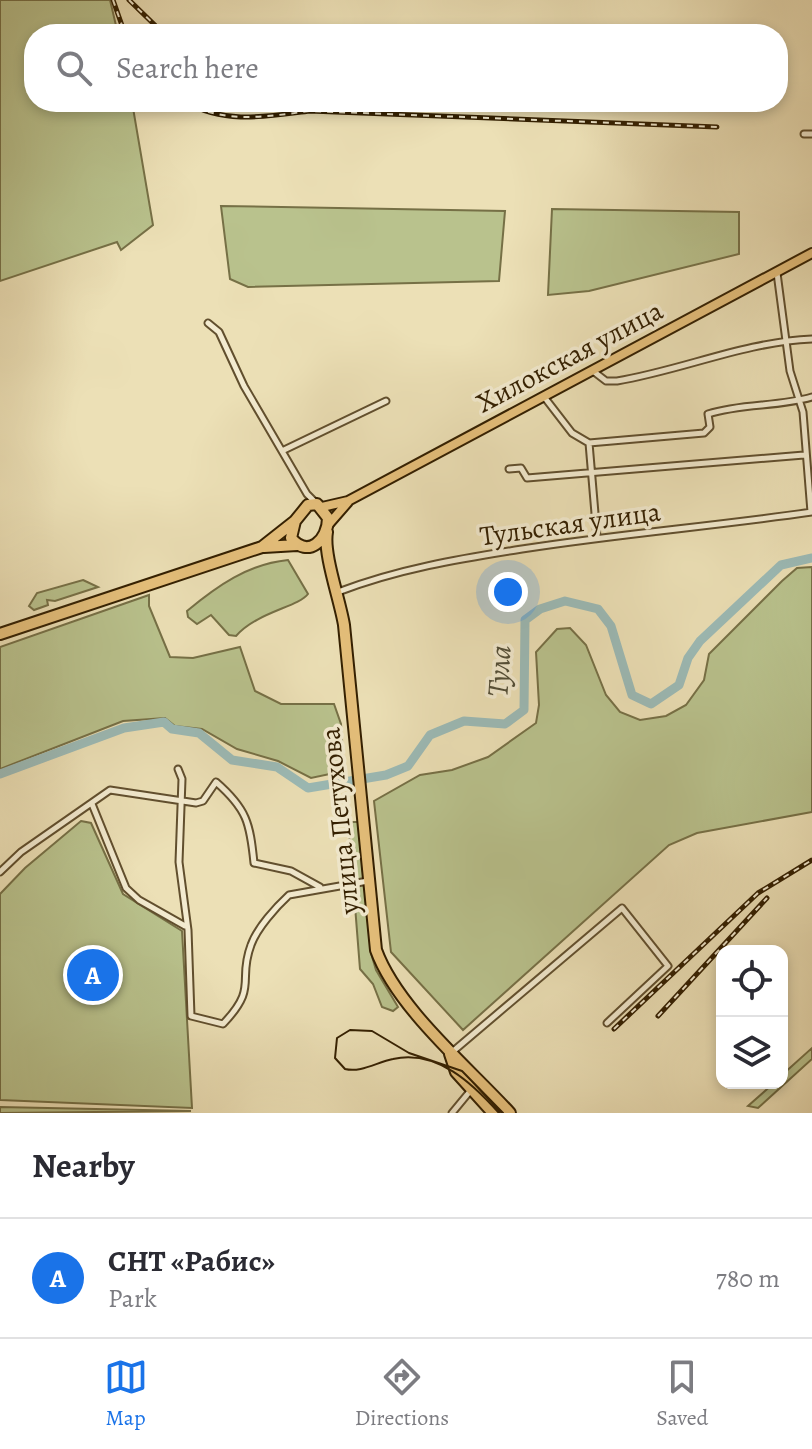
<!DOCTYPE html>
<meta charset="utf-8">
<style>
:root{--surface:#fff;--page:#f2f2f3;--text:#2b2b33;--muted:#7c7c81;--line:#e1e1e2;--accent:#1a73e8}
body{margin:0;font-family:Alegreya,serif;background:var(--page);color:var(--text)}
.controls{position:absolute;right:24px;bottom:24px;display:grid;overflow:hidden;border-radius:16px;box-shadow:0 4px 12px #0003}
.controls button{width:72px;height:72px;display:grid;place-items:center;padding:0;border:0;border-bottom:2px solid var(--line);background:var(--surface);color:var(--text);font:40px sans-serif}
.you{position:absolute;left:508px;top:592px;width:28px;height:28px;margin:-20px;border:6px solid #fff;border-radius:50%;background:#1a73e8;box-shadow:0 0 0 12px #1a73e833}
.badge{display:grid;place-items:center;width:52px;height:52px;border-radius:50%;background:var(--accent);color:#fff;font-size:26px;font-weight:700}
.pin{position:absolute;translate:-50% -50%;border:4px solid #fff;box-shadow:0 2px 8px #0006}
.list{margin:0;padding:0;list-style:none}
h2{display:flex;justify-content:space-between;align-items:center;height:104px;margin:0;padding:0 32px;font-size:34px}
h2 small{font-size:26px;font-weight:400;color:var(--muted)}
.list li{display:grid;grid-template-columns:52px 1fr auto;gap:24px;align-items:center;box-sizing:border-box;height:120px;padding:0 32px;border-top:2px solid var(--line)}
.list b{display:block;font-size:30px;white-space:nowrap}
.list p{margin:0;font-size:26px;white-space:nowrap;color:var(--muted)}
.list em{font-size:26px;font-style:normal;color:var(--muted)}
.icon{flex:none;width:44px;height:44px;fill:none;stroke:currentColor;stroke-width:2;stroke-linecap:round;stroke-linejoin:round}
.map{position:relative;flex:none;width:812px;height:1113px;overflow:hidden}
.search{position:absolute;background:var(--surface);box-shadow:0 4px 12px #0003;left:24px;right:24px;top:24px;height:88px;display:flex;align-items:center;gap:20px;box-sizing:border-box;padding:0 28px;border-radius:32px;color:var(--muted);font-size:30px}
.sheet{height:224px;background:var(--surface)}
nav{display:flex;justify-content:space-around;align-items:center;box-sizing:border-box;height:112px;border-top:2px solid var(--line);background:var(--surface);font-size:22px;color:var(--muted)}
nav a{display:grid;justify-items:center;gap:4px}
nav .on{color:var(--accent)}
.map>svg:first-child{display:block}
.green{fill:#b9c28d;stroke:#767046;stroke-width:2}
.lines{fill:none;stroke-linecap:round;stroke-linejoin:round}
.river{stroke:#9cbbb7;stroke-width:9}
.street-casing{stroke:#614f2e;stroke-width:9}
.primary-casing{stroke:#331f00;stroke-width:12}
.highway-casing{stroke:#331f00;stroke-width:14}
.street{stroke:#f3ebd0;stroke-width:5}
.primary{stroke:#e6c07b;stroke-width:8}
.highway{stroke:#e6c07b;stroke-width:10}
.tram{stroke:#331f00;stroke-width:2}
.rail-casing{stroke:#331f00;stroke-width:5}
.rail{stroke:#f3ebd0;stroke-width:2;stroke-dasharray:6;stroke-linecap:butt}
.labels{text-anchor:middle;stroke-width:7;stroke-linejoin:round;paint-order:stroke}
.street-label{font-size:28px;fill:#331f00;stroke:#f3ebd0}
.water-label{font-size:30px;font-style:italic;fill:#524e37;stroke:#f3ebd0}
</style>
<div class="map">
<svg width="812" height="1113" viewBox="0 0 812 1113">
<rect width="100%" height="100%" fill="#ece0b6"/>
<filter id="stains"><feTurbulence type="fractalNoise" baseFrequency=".0025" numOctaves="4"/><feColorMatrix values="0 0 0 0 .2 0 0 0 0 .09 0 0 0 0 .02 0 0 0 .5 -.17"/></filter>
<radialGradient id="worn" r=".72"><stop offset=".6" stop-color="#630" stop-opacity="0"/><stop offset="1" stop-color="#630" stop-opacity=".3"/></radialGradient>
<path class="green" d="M0,0H110L118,34H34V102H132L153,225L121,250L117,242L0,281Z
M221,206L505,211L499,281L248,287L230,279Z
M552,209L739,212V254L589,291L548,295Z
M288,560L308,594C298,607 257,612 236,636L229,635L211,615L197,624L188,617L187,611C217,586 248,564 288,560Z
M812,567V812L697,833L669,845L463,1030L391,952L374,801L420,775L452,770L488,757L536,723L539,705L536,652L557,629L570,628L586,645L606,695L620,712L640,720L666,716L686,705L704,680L709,654L782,581L797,568Z
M83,580L98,587L55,601L47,600L48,605L34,610L29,606L37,593Z
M149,595V606L170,657L193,658L240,647L255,691L281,704H334L341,724L344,771L311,778L278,761L237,749L202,729L175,726L165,718L123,721L0,769V647Z
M81,821L91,823L123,894L182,931L192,1108L0,1100V894L25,868Z
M352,822H358L371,953L376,970L398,1007L393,1011L382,1007L373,984L360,969L349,830Z
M812,1048V1059L758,1108L748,1106L774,1083H782V1075Z
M0,1107L191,1111L0,1113Z"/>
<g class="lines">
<path class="river" d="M0,774L124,728L164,722L172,729L199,733L232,760L277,767L308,788L386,775L408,766L430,735L464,721L505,724L524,710L525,620L540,609L565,601L598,609L611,626L632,695L651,704L679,685L688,658L700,641L781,565L812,558"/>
<g class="street-casing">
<path id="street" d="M804,134H812
M777,273L790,371L803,412L811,512
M208,323L219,332L244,386L307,494L317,504
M593,371L606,381H617C683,370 744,342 812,339
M545,398L572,433L589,443L597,537
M589,443L704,433L710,427L708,414C742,403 778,407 812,397
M284,450L386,401
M509,469L521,468L527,478L804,455
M338,592C398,569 458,559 522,549C618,534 715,526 812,512
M178,769L182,779L179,862L188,930L191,1016L223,1024C259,986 237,982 251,945C257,928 276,907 289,895L368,881
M92,804L126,888L139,900L185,926
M0,872L21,852L110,790L196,803L203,801L216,782C247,809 250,823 254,863L291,871L320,887
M451,1053L622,908L668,966L607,1023
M452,1113L471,1090"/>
</g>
<g class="primary-casing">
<path id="primary" d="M322,507L348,501L812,253
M328,525L348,502"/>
</g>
<g class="highway-casing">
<path id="highway" d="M317,504L328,518C328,540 308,559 291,538L295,521L308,505Z
M327,532C323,554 340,600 344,625L376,950C397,1008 468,1067 510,1113
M264,547L297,545
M0,634L262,547L295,521
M450,1054L456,1072L493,1113"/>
</g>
<use href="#street" class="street"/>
<use href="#primary" class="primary"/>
<use href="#highway" class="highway"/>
<path class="tram" d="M499,1113C473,1084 437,1049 393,1059C377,1062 361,1073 345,1069L335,1058L337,1038L350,1030L372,1031L409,1053L462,1071L503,1113"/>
<g class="rail-casing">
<path id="rail" d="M113,0L125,34
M129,0L164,34
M186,102C225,125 269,116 310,111L717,127
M658,1016L767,898
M614,1029L758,893L812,860"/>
</g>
<use href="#rail" class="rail"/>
</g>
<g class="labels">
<g class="street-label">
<text transform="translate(569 356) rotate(-28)" y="10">Хилокская улица</text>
<text transform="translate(570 523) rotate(-8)" y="10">Тульская улица</text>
<text transform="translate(339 821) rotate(-96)" y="10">улица Петухова</text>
</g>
<g class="water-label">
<text transform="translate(499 671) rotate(-86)" y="10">Тула</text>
</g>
</g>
<rect width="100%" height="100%" filter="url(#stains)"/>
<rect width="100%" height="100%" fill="url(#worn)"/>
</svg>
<div class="controls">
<button><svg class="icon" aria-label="locate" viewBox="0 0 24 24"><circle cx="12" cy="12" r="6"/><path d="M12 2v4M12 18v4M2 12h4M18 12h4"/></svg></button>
<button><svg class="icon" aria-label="layers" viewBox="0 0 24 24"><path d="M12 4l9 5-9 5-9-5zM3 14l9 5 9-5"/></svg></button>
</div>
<div class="you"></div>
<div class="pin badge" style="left:93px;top:975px">A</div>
<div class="search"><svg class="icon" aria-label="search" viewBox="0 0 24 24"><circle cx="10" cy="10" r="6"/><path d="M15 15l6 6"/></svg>Search here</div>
</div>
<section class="sheet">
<h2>Nearby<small></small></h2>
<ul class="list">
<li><span class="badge">A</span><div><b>СНТ «Рабис»</b><p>Park</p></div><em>780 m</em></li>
</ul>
</section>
<nav>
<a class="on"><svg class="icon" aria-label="map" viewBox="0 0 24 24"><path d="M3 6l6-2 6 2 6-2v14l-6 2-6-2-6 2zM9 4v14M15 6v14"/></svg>Map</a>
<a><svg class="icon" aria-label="directions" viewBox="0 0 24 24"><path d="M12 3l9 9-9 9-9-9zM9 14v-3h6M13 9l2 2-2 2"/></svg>Directions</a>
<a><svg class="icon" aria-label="saved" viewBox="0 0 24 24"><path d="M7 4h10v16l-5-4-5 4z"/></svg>Saved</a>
</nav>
